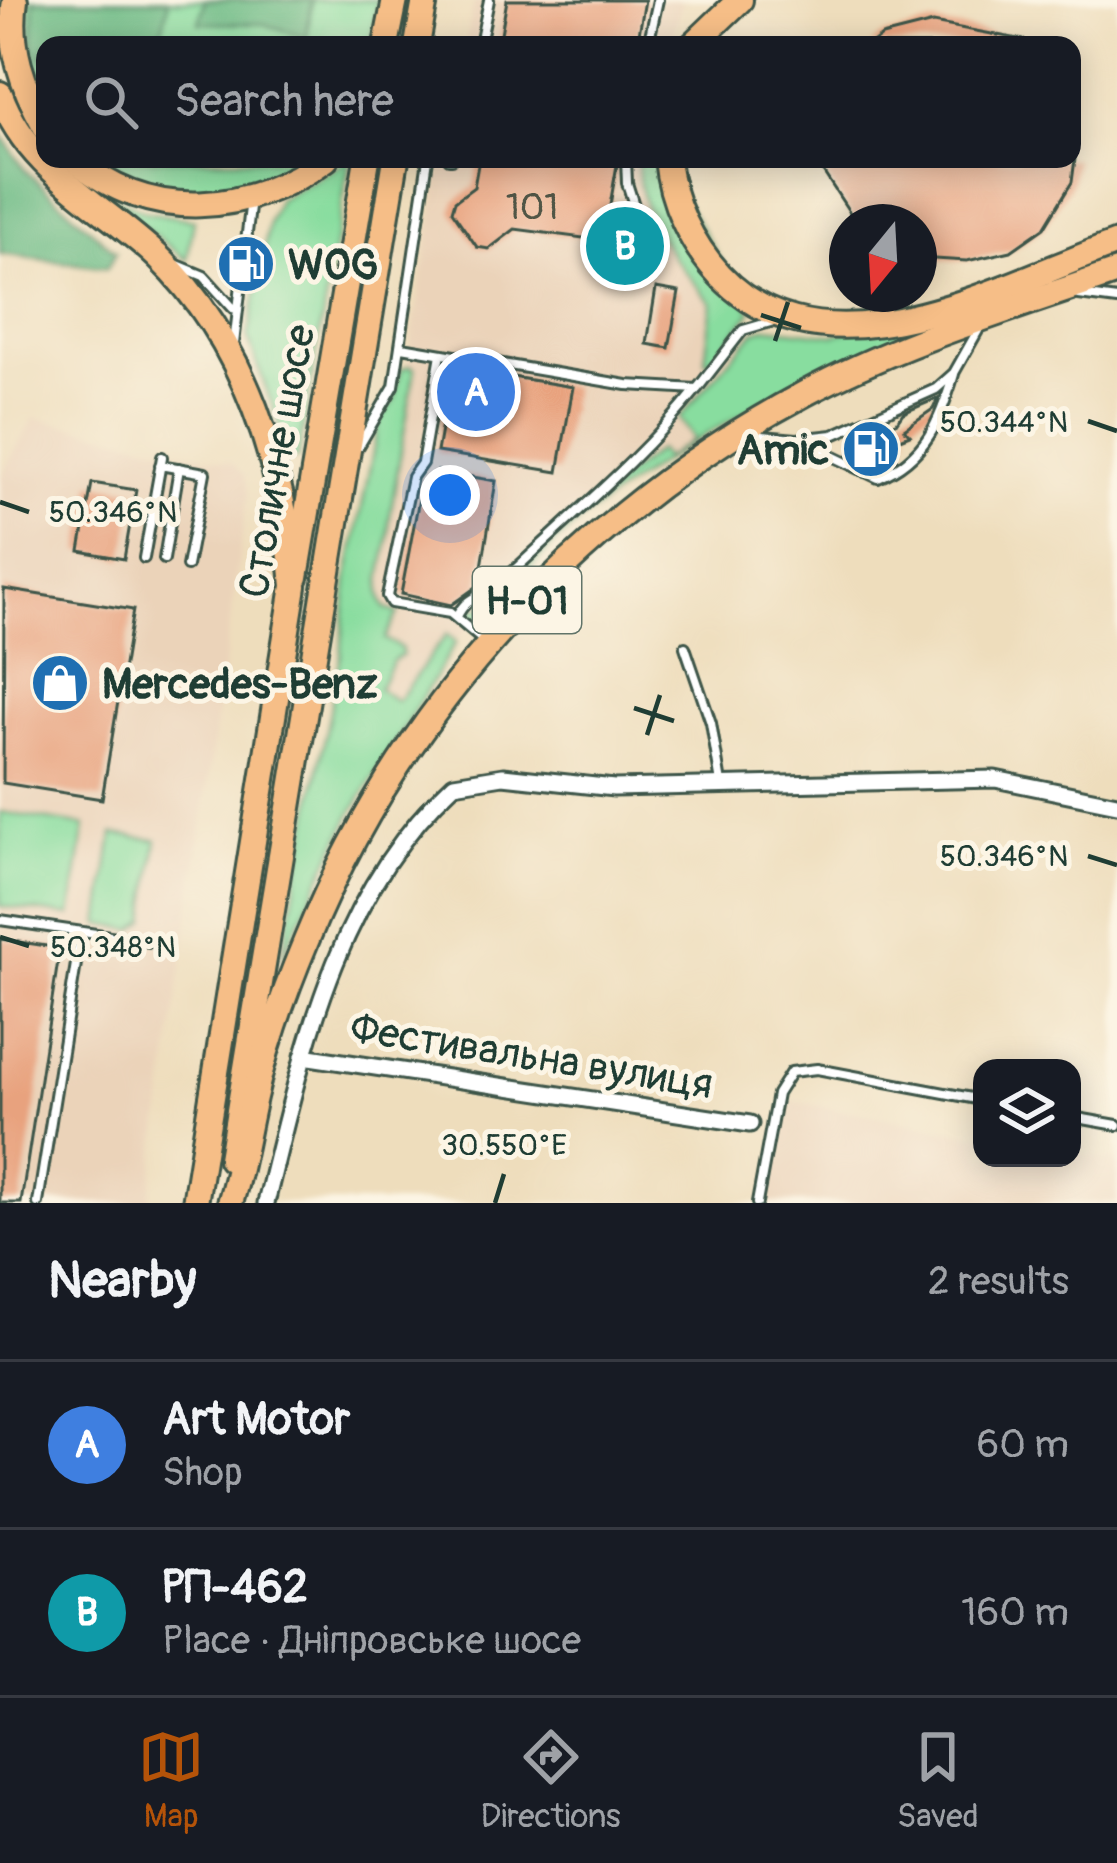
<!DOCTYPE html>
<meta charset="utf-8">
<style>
:root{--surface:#171b24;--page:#20242c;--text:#f1f3f6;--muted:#9ea1a6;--line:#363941;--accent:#b45309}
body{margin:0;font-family:Pangolin,sans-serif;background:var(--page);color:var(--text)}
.controls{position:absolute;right:36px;bottom:36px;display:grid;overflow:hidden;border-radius:24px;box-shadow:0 6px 30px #0003}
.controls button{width:108px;height:108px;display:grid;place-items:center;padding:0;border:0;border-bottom:3px solid var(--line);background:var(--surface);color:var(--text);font:60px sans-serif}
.compass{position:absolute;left:829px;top:204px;width:108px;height:108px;border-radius:50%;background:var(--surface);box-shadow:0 6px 30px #0003;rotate:198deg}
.you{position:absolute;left:450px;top:495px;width:42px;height:42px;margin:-30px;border:9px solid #fff;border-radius:50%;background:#1a73e8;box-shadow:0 0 0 18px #1a73e833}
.badge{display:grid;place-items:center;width:78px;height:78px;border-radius:50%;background:var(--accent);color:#fff;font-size:39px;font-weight:700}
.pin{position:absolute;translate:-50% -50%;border:6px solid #fff;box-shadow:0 3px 12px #0006}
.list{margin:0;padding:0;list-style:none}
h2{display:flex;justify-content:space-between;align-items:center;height:156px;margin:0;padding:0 48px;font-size:51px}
h2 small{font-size:39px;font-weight:400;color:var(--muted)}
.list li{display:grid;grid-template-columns:78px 1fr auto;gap:36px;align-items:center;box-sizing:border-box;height:168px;padding:0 48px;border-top:3px solid var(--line)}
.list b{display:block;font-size:45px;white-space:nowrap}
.list p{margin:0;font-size:39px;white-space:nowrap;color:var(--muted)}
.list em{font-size:39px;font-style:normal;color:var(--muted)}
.icon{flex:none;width:66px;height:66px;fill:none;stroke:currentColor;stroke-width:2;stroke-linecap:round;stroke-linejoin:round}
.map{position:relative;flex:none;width:1117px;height:1203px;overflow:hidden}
.search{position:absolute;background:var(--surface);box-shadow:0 6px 30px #0003;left:36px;right:36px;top:36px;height:132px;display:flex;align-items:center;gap:30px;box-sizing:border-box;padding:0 42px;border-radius:24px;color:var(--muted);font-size:45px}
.sheet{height:492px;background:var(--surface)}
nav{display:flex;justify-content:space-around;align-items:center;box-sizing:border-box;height:168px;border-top:3px solid var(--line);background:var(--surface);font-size:33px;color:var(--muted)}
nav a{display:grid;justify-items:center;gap:6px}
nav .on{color:var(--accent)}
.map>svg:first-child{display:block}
.built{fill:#ebd3b9}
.green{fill:#88dd9f;stroke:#548d6a;stroke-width:3}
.forest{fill:#6ebc86;stroke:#467c5d;stroke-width:3}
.building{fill:#e8a27e}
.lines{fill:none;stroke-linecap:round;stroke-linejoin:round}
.service-casing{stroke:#3e5548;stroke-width:14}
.minor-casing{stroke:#3e5548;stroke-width:21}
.primary-casing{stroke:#3e5548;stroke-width:30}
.trunk-casing{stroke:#3e5548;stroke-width:30}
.service{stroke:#fff;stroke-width:8}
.minor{stroke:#fff;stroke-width:15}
.primary{stroke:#f6be87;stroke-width:24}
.trunk{stroke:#f6be87;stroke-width:24}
.ticks{fill:none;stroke:#1f3d34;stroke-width:4.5}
.labels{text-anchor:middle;stroke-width:10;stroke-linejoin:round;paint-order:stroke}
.number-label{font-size:36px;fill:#515646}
.shield{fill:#fcf5e5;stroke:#617469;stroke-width:3}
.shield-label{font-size:39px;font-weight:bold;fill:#1f3d34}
.poi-label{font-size:42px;font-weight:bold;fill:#1f3d34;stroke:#fcf5e5;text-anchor:start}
.street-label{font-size:42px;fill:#1f3d34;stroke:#fcf5e5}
.ticks-label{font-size:30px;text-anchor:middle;fill:#1f3d34;stroke:#fcf5e5;stroke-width:10;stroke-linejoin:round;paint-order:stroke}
</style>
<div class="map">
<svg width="1117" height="1203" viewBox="0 0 1117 1203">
<rect width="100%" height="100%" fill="#fcf5e5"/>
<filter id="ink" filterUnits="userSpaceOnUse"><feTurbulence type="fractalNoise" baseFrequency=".00833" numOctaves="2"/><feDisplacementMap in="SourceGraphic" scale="24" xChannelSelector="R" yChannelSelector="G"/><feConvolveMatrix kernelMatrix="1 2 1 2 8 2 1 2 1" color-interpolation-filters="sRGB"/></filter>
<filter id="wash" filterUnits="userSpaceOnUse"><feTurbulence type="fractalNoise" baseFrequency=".004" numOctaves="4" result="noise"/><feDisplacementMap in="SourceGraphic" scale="48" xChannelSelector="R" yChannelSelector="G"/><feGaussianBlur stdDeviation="2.7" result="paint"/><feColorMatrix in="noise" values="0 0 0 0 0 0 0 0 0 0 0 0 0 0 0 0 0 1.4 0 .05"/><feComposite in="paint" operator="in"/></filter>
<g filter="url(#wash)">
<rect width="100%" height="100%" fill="#eeddbc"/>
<path class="built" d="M475,0H680L682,4L669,45H465Z
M442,159H646L687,262L795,366L569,528L480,614L397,707L342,683L379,534Z
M34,418L232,463L244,475L248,492L149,1203H0V477Z
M787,1100L982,1136V1158H1072V1153L1117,1161V1203H768Z"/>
<path class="green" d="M28,0H378L370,45H45V99L30,49Z
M96,159H308C244,199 158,209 96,159Z
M350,159L298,458H291L248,338L269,222L278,200Z
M638,159H659L752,312L710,362L705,360L712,303C674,259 637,221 638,159Z
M89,186L146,212L194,220L187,260Z
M1117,252V259C919,328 745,389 578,523C543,552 512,588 480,620L466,615L468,609L482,608L568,522L658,450L664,459L694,439L679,418L755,331L766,327L835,335Z
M410,366L415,368L389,522C392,548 371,590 386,609L398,613L385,639L401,648L402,655L393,661L378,689L397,701L447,634L456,642L352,813L282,957L341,654L348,577L379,421L394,400L401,369Z
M0,812L85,826L71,916L0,906Z
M113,834L157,840L146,920L134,930L100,924Z"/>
<path class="forest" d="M34,0H169L163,27L151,45H45V64L34,48Z
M205,0H312L307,37L264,24L199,23Z
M0,132L25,170L116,252L107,268L0,254Z"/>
<g id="blocks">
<path class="building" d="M507,0H645L637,45H499Z
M933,23L1024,40V45H870L882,36Z
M479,159H618L606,228L634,233L635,256L628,262L611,259L614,242L515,229L489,249L477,247L452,211L455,201L474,187Z
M822,159H1075L1072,182L1044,228L1011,251L967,261L919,258V222H856L822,170Z
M656,288L679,292L669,348L647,344Z
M452,367L573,387L558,472L437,452Z
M938,398L933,409L904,429L910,435L890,443L896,459L890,463L878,469L868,453L848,455L861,432L896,423L903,413Z
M438,471L496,481L479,585L451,605L401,594L422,483L435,485Z
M92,483L136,490L124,559L80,551Z
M4,589L133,610L102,799L3,783Z
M0,939L60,948L21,1203H0Z"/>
</g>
</g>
<g filter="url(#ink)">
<use href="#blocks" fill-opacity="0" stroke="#3e5548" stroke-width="3"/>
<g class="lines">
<g class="service-casing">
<path id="service" d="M480,45L489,0
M648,45L658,0
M449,159H452
M175,264L204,276L233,308
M623,279L649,253L627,183L626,159
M1079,295L1117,300
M234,344L251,199
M402,347L627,385L697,389L743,330L774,321
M441,354L422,463L412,477L387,596L391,603L450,613L486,643
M751,435L797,439L833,435L936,389L954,373L980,327
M799,440L878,478C926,458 940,421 954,374
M359,446L394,386L428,159
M160,465L205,473L187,566
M144,558L162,457
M164,559L179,468
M457,617C465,595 491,593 506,578C571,516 640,460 696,390
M685,647L711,723L721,783
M0,920L158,943
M1072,1117L1117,1125
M38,1203L81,932
M757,1203L777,1094L791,1072L817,1069L982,1100"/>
</g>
<g class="minor-casing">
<path id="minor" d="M303,1056L750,1124
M266,1203C303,1053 335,893 454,784L503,776L614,788L995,779L1117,804"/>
</g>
<g class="primary-casing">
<path id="primary" d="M15,0C8,46 23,87 45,126
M386,45L395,0
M417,45L425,0
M693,45L740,0
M75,159C149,224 250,215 326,159
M667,159C671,201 691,244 720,275C825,387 1000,285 1117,243
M296,577L367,159
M231,1159L396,159"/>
</g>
<g class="trunk-casing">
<path id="trunk" d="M0,94C28,171 101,203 157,256C245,340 284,468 294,586L195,1203
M230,1203C241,1168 246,1132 254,1097C266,1044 285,991 306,941C402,706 580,514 804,394C902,341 1012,309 1117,272"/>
</g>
<use href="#service" class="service"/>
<use href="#minor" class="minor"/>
<use href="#primary" class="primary"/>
<use href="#trunk" class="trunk"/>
</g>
</g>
<path class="ticks" d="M761,315L801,328M775,341L788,302M1088,421L1117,431M0,502L29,512M634,708L674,721M647,735L660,695M1088,856L1117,865M0,937L29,946M495,1203L504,1174"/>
<defs>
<g id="fuel-disc" transform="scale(3)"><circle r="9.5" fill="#1f6fb2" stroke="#fcf5e5"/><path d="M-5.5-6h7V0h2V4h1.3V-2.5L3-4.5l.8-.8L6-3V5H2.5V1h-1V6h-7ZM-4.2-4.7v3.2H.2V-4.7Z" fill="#fff"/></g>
<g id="shop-disc" transform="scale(3)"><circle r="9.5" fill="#1f6fb2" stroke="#fcf5e5"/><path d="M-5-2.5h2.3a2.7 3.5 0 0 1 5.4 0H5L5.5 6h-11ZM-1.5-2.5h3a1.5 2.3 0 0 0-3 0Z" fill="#fff"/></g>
</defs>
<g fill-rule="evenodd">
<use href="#fuel-disc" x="246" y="264"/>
<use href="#fuel-disc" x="871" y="449"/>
<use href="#shop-disc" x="60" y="683"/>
</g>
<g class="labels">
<g class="number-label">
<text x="532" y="219">101</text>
</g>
<rect class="shield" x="473" y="567" width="108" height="66" rx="9"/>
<g class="shield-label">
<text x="527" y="614">Н-01</text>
</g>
<g class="poi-label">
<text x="288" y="279">WOG</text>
<text x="829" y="464" text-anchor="end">Amic</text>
<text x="102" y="698">Mercedes-Benz</text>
</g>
<g class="street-label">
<text transform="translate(276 461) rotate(-80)" y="15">Столичне шосе</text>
<text transform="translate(532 1055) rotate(9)" y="15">Фестивальна вулиця</text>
</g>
</g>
<g class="ticks-label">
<text x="1004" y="432">50.344°N</text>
<text x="113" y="522">50.346°N</text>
<text x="1004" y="866">50.346°N</text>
<text x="113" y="957">50.348°N</text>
<text x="504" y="1155">30.550°E</text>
</g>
</svg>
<div class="controls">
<button><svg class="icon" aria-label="layers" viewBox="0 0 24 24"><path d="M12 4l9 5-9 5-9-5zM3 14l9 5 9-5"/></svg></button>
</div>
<svg class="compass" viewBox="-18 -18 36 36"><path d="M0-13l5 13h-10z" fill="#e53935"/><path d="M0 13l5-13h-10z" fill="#9ea1a6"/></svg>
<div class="you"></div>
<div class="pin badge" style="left:476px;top:392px;background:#3f7fe0">A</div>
<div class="pin badge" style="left:625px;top:246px;background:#0f9aa8">B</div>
<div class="search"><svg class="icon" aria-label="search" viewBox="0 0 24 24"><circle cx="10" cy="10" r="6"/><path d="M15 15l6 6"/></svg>Search here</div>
</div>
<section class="sheet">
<h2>Nearby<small>2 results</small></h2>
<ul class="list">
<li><span class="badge" style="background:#3f7fe0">A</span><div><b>Art Motor</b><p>Shop</p></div><em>60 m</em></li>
<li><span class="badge" style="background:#0f9aa8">B</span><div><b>РП-462</b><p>Place · Дніпровське шосе</p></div><em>160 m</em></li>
</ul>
</section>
<nav>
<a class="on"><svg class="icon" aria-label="map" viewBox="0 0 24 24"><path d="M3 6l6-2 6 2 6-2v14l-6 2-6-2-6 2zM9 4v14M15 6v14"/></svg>Map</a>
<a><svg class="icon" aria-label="directions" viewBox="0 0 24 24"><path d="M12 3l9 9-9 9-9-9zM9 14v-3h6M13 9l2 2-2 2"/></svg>Directions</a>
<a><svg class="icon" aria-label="saved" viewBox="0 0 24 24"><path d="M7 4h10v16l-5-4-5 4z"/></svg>Saved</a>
</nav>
